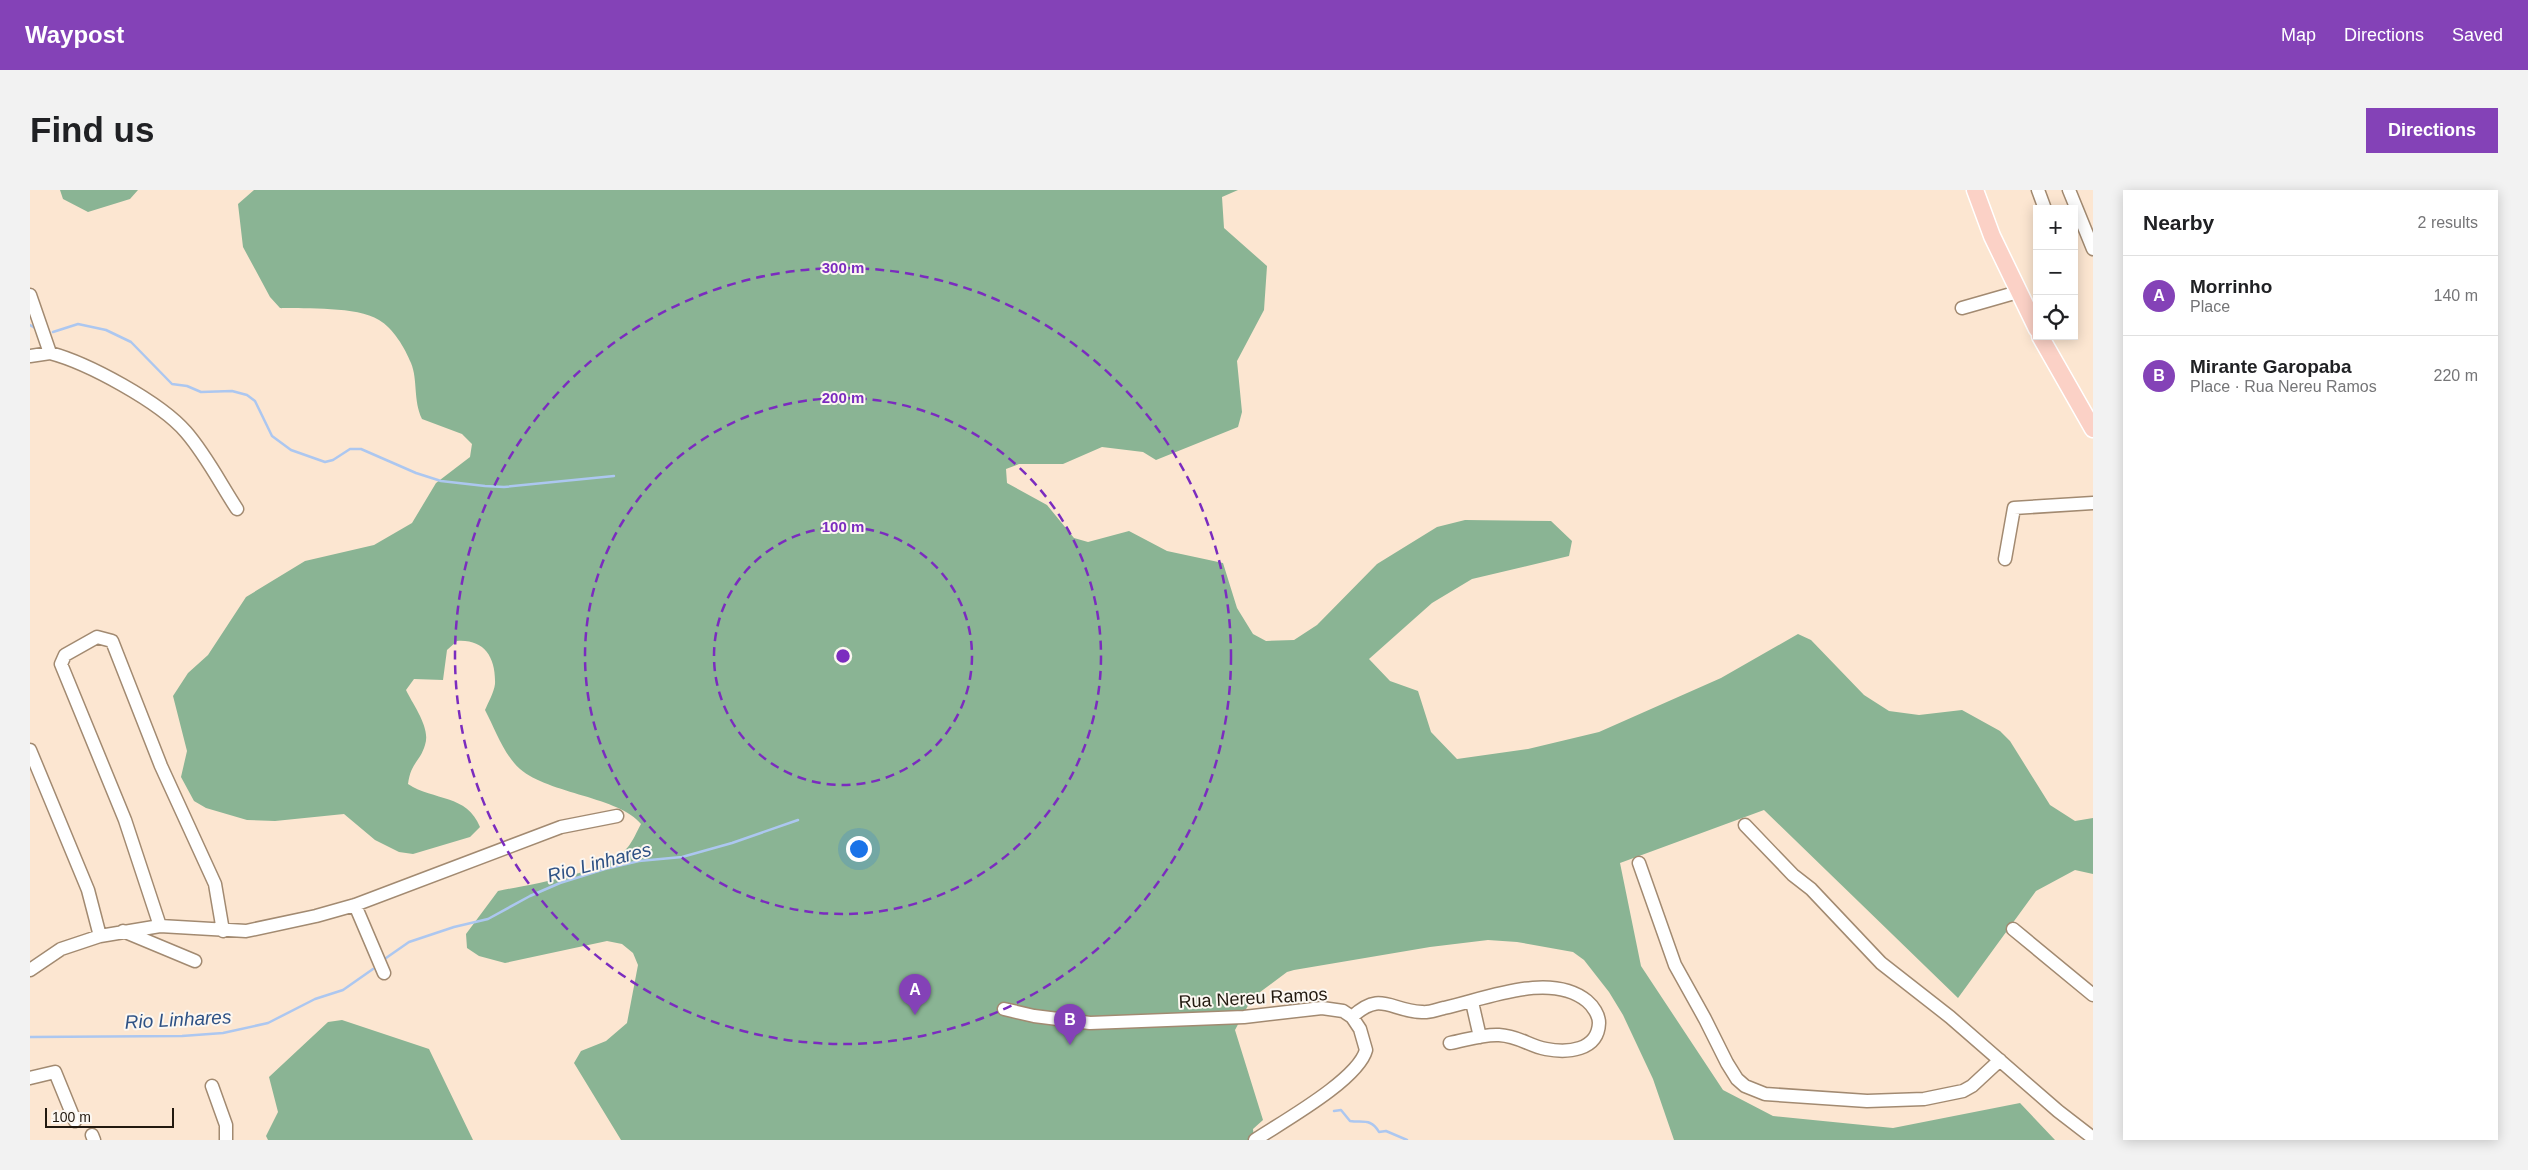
<!DOCTYPE html>
<meta charset="utf-8">
<style>
:root{--surface:#fff;--page:#f2f2f2;--text:#202124;--muted:#757577;--line:#e0e0e0;--accent:#8442b7}
body{margin:0;font-family:Helvetica,sans-serif;background:var(--page);color:var(--text)}
.controls{position:absolute;right:15px;top:15px;display:grid;overflow:hidden;border-radius:0px;box-shadow:0 2px 12px #0003}
.controls button{width:45px;height:45px;display:grid;place-items:center;padding:0;border:0;border-bottom:1px solid var(--line);background:var(--surface);color:var(--text);font:25px sans-serif}
.scale{position:absolute;left:15px;bottom:12px;width:129px;box-sizing:border-box;padding-left:5px;border:2px solid #22190f;border-top:0;font-size:14px;line-height:18px;white-space:nowrap;color:#22190f;-webkit-text-stroke:4px #fcf7f1;paint-order:stroke}
.you{position:absolute;left:828px;top:658px;width:18px;height:18px;margin:-12px;border:4px solid #fff;border-radius:50%;background:#1a73e8;box-shadow:0 0 0 8px #1a73e833}
.badge{display:grid;place-items:center;width:32px;height:32px;border-radius:50%;background:var(--accent);color:#fff;font-size:16px;font-weight:700}
.pin{position:absolute;translate:-50% -41px;filter:drop-shadow(0 1px 2px #0008)}
.pin::after{content:'';position:absolute;top:26px;width:18px;height:15px;background:inherit;clip-path:polygon(0 0,100% 0,50% 100%)}
.list{margin:0;padding:0;list-style:none}
h2{display:flex;justify-content:space-between;align-items:center;height:65px;margin:0;padding:0 20px;font-size:21px}
h2 small{font-size:16px;font-weight:400;color:var(--muted)}
.list li{display:grid;grid-template-columns:32px 1fr auto;gap:15px;align-items:center;box-sizing:border-box;height:80px;padding:0 20px;border-top:1px solid var(--line)}
.list b{display:block;font-size:19px;white-space:nowrap}
.list p{margin:0;font-size:16px;white-space:nowrap;color:var(--muted)}
.list em{font-size:16px;font-style:normal;color:var(--muted)}
.icon{flex:none;width:28px;height:28px;fill:none;stroke:currentColor;stroke-width:2;stroke-linecap:round;stroke-linejoin:round}
.map{position:relative;flex:none;width:2063px;height:950px;overflow:hidden;border-radius:0px}
header{display:flex;align-items:center;gap:30px;box-sizing:border-box;height:70px;padding:0 25px;background:var(--accent);color:#fff}
header strong{font-size:24px}
nav{display:flex;gap:28px;margin-inline-start:auto;font-size:18px}
.intro{display:flex;align-items:center;justify-content:space-between;box-sizing:border-box;height:120px;padding:0 30px}
h1{margin:0;font-size:35px}
.button{padding:12px 22px;border-radius:0px;background:var(--accent);color:#fff;font-size:18px;font-weight:700}
main{display:flex;gap:30px;padding:0 30px}
aside{flex:1;background:var(--surface);border-radius:0px;box-shadow:0 2px 12px #0003}
.map>svg:first-child{display:block}
.forest{fill:#8ab494}
.lines{fill:none;stroke-linecap:round;stroke-linejoin:round}
.stream{stroke:#acc7f0;stroke-width:2.5}
.minor-casing{stroke:#a28a71;stroke-width:15}
.major-casing{stroke:#fff;stroke-width:19}
.minor{stroke:#fff;stroke-width:12}
.major{stroke:#fbd1c6;stroke-width:16}
.ring{fill:none;stroke:#7b2cbf;stroke-width:2.5;stroke-dasharray:9 6}
.labels{text-anchor:middle;stroke-width:4;stroke-linejoin:round;paint-order:stroke}
.street-label{font-size:18px;fill:#22190f;stroke:#fcf7f1}
.water-label{font-size:19px;font-style:italic;fill:#2e5184;stroke:#fcf7f1}
.centre{fill:#7b2cbf;stroke:#fcf7f1;stroke-width:2.5}
.ring-label{font-size:15px;text-anchor:middle;font-weight:bold;fill:#7b2cbf;stroke:#fcf7f1;stroke-width:4;stroke-linejoin:round;paint-order:stroke}
</style>
<header>
<strong>Waypost</strong>
<nav><a>Map</a><a>Directions</a><a>Saved</a></nav>
</header>
<div class="intro"><h1>Find us</h1><a class="button">Directions</a></div>
<main>
<div class="map">
<svg width="2063" height="950" viewBox="0 0 2063 950">
<rect width="100%" height="100%" fill="#fce6d1"/>
<path class="forest" d="M30,0H108L100,9L58,22L33,9Z
M224,0H1208L1192,7L1194,38L1237,76L1234,120L1207,171L1212,222L1208,237L1126,270L1113,262L1072,257L1033,274H989L976,279L977,293L1017,315L1044,348L1058,352L1099,341L1137,361L1193,373L1207,418L1223,444L1236,451L1264,450L1287,435L1347,374L1407,337L1435,330L1521,331L1542,351L1539,366L1442,389L1402,413L1339,469L1360,491L1388,501L1401,542L1427,569L1498,559L1569,542L1691,488L1768,444L1781,450L1834,505L1859,521L1889,525L1932,520L1970,541L1980,551L2020,615L2045,631L2063,628V684L2045,680L2006,701L1928,808L1734,620L1590,673L1611,776L1693,900L1743,926L1863,938L1990,913L2025,950H1644L1623,889L1593,825L1579,802L1554,770L1543,762L1487,752L1458,750L1400,757L1264,780L1257,782L1222,808L1205,840L1233,930L1223,939L1224,950H591L544,873L551,861L576,851L597,833L608,775L603,763L592,754L577,751L475,773L449,766L437,758L436,744L468,701C501,694 576,684 598,657C603,651 607,641 611,634C590,607 519,604 490,579C474,565 465,539 455,520C458,513 464,502 465,494C466,467 454,449 427,451L417,460L413,490L384,489L376,500C383,515 401,538 395,555C390,572 381,572 378,594C404,611 437,604 450,637L440,647L383,664L369,662L345,650L314,624L245,631L217,630L176,618L164,611L151,587L157,561L143,506L158,483L178,465L216,407L275,371L344,355L382,333L406,293L440,267L442,254L432,244L392,229C383,210 388,190 381,173C375,158 363,138 349,130C326,116 277,119 250,118L240,107L213,57L208,14Z
M312,830L399,859L443,950H238L236,946L248,922L239,887L298,832Z"/>
<g class="lines">
<path class="stream" d="M0,135L7,139
M23,142L48,134L76,140L101,152L142,194L157,196L171,202L202,201L217,205L225,211L242,246L261,260L295,272L303,270L320,259H331L386,283L411,291L455,296L474,297L584,286
M356,768L379,752L424,737L458,729L500,706L530,693L575,679L609,671L652,667L702,653L768,630
M0,847L152,846L193,843L238,833L285,809L313,800L343,779
M1304,921L1311,920L1320,931C1333,933 1341,928 1349,942L1356,941L1377,950"/>
<g class="minor-casing">
<path id="minor" d="M2008,0L2015,19
M2039,0L2063,59
M0,105L20,163L0,166
M1932,118L1988,102
M20,163C58,173 130,212 156,242C176,265 190,293 207,319
M1975,369L1984,318L2063,313
M0,560L58,700L70,746
M1715,635L1763,685L1781,699L1851,773L1920,827L2028,921L2063,948
M1609,673L1645,775L1675,829L1697,873L1707,889L1715,896L1735,904L1837,911L1894,909L1933,901L1942,896L1970,870
M325,715L354,783
M130,736L95,630L31,474L35,465L67,447L82,451L131,576L185,694L193,741
M1983,739L2063,805
M93,741L165,771
M0,780L31,759L70,746L130,736L216,741L286,726L325,715L531,637L587,626
M1442,812L1450,847
M974,819L1004,826L1060,833L1214,827L1292,818L1313,821L1322,827L1330,839L1336,860C1328,890 1252,932 1225,950
M1322,827C1351,800 1360,821 1392,822C1399,823 1408,819 1414,818C1456,809 1520,781 1557,811C1563,816 1569,825 1569,833C1568,861 1537,863 1516,859C1499,856 1489,846 1469,845C1453,844 1436,850 1420,853
M0,888L25,882L45,931
M182,896L196,935V950
M62,945L64,950"/>
</g>
<g class="major-casing">
<path id="major" d="M1945,0L1962,46L2007,139
M2010,146L2063,239"/>
</g>
<use href="#minor" class="minor"/>
<use href="#major" class="major"/>
</g>
<g class="ring">
<circle cx="813" cy="466" r="129"/>
<circle cx="813" cy="466" r="258"/>
<circle cx="813" cy="466" r="388"/>
</g>
<g class="labels">
<g class="street-label">
<text transform="translate(1223 808) rotate(-3)" y="6">Rua Nereu Ramos</text>
</g>
<g class="water-label">
<text transform="translate(569 672) rotate(-15)" y="7">Rio Linhares</text>
<text transform="translate(148 829) rotate(-3)" y="7">Rio Linhares</text>
</g>
</g>
<circle cx="813" cy="466" r="8" class="centre"/>
<g class="ring-label">
<text x="813" y="83">300 m</text>
<text x="813" y="213">200 m</text>
<text x="813" y="342">100 m</text>
</g>
</svg>
<div class="controls">
<button>+</button>
<button>−</button>
<button><svg class="icon" aria-label="locate" viewBox="0 0 24 24"><circle cx="12" cy="12" r="6"/><path d="M12 2v4M12 18v4M2 12h4M18 12h4"/></svg></button>
</div>
<div class="scale">100 m</div>
<div class="you"></div>
<div class="pin badge" style="left:885px;top:825px">A</div>
<div class="pin badge" style="left:1040px;top:855px">B</div>
</div>
<aside>
<h2>Nearby<small>2 results</small></h2>
<ul class="list">
<li><span class="badge">A</span><div><b>Morrinho</b><p>Place</p></div><em>140 m</em></li>
<li><span class="badge">B</span><div><b>Mirante Garopaba</b><p>Place · Rua Nereu Ramos</p></div><em>220 m</em></li>
</ul>
</aside>
</main>
